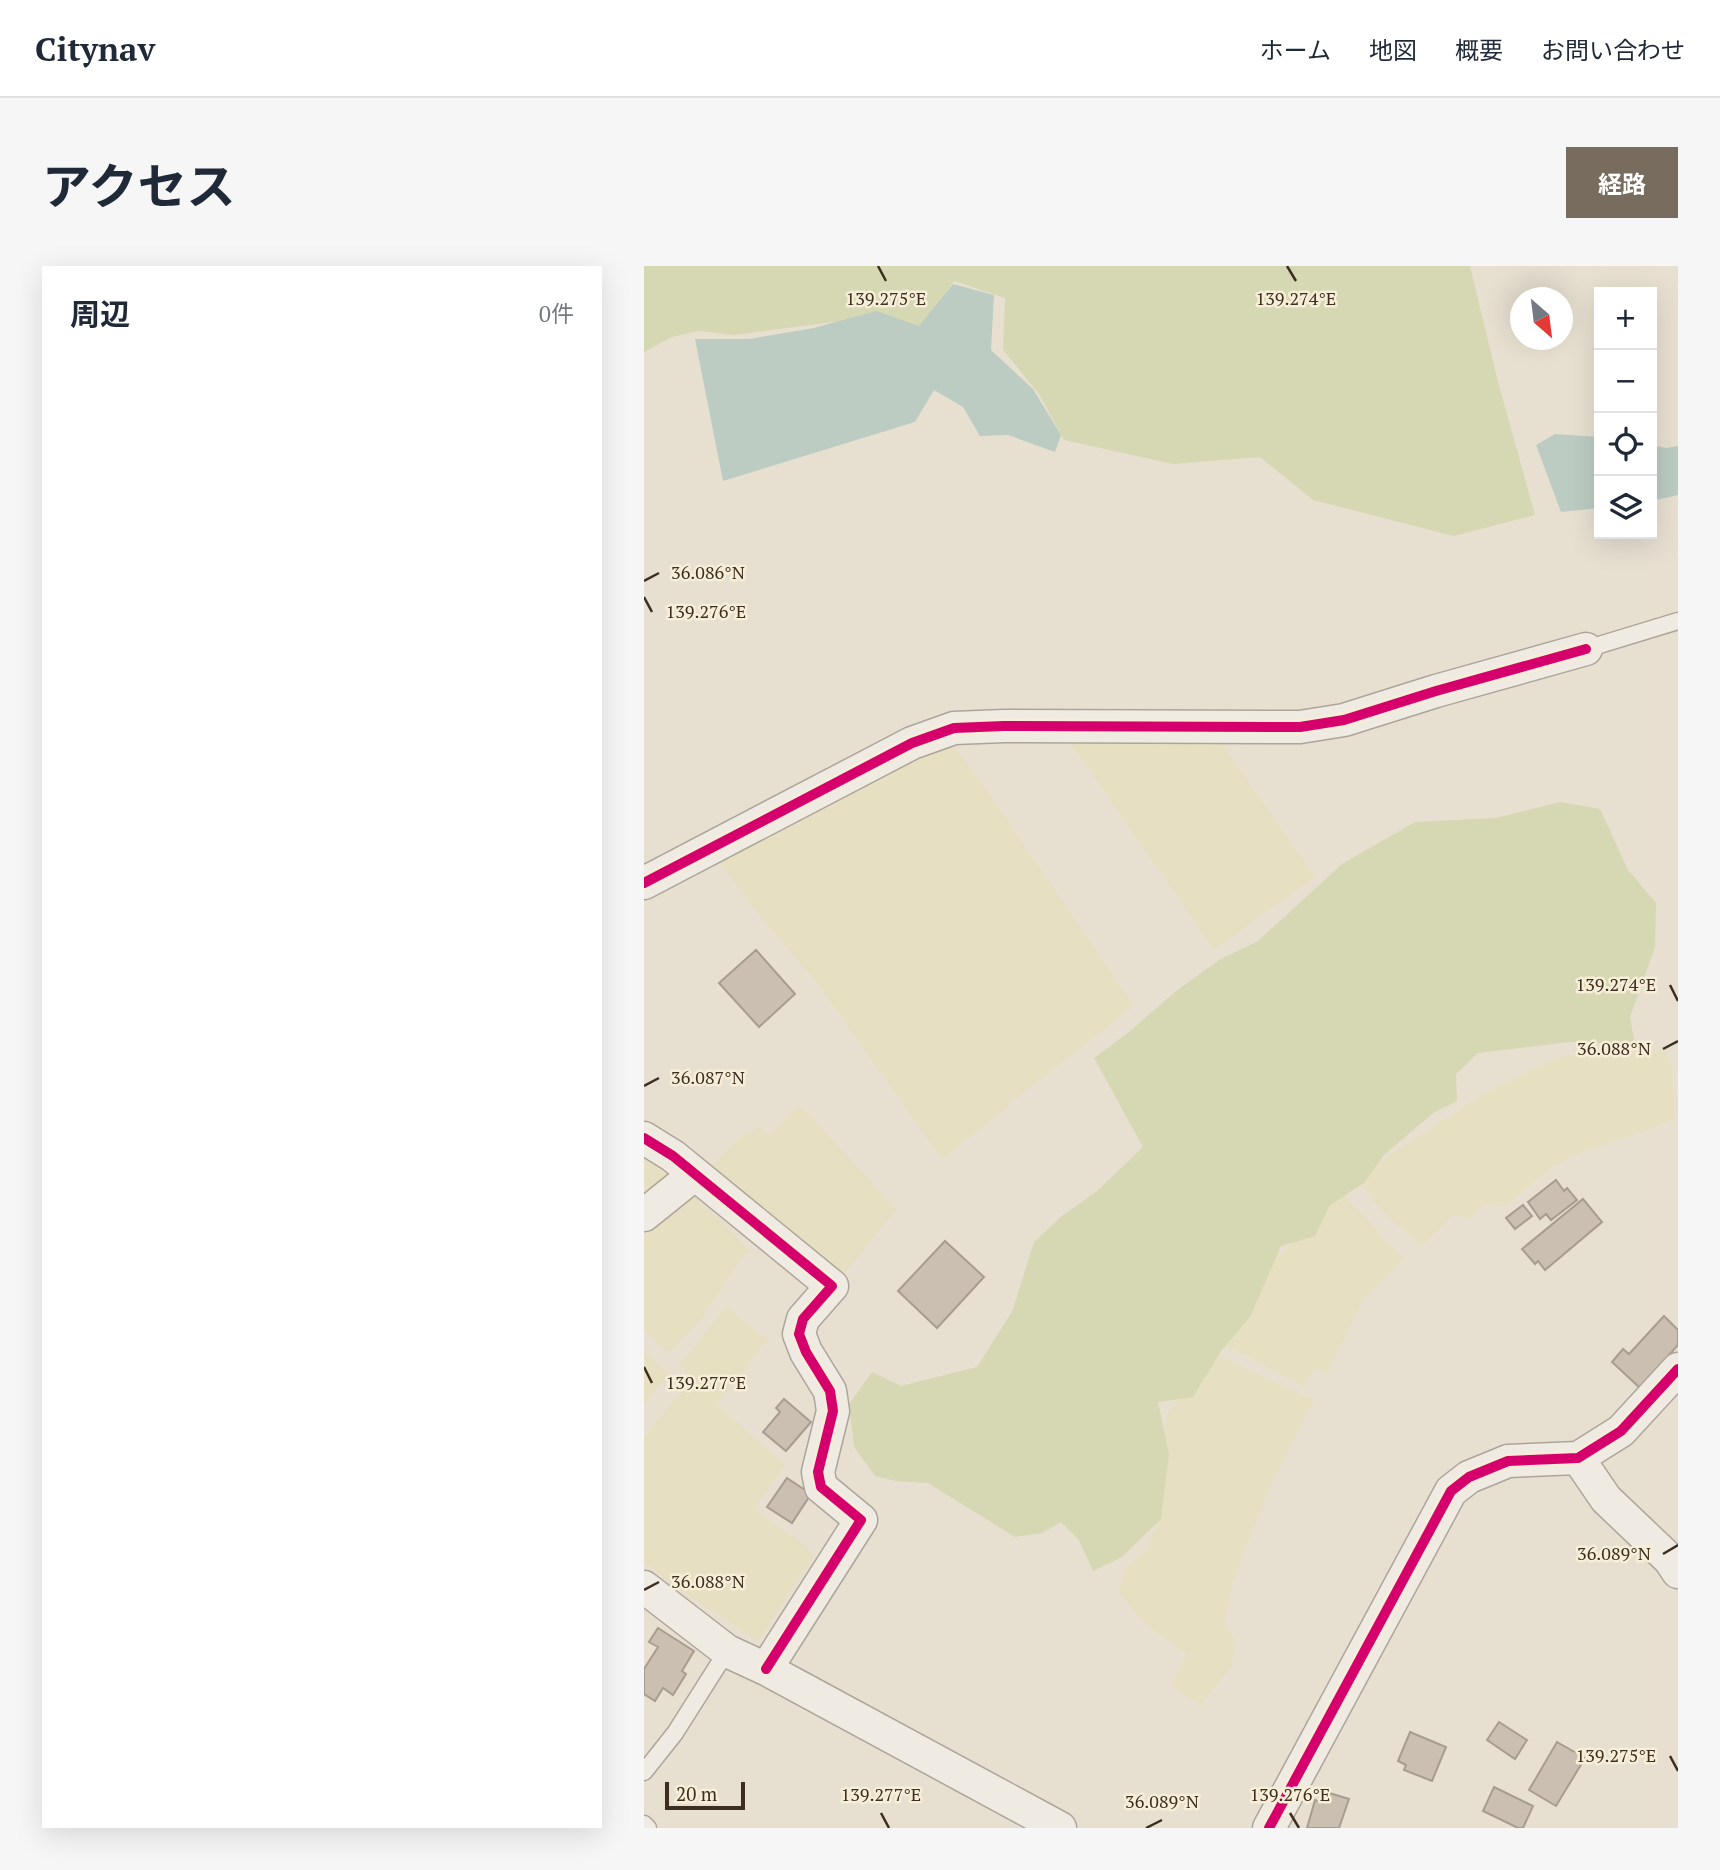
<!DOCTYPE html>
<html lang="ja">
<meta charset="utf-8">
<style>
:root{--surface:#fff;--page:#f6f6f7;--text:#1f2937;--muted:#747a83;--line:#e0e1e3;--accent:#786c5e}
body{margin:0;font-family:"PT Serif","Noto Sans JP",serif;background:var(--page);color:var(--text)}
.controls{position:absolute;right:21px;top:21px;display:grid;overflow:hidden;border-radius:0px;box-shadow:0 7px 28px #0002}
.controls button{width:63px;height:63px;display:grid;place-items:center;padding:0;border:0;border-bottom:2px solid var(--line);background:var(--surface);color:var(--text);font:35px sans-serif}
.compass{position:absolute;left:866px;top:21px;width:63px;height:63px;border-radius:50%;background:var(--surface);box-shadow:0 7px 28px #0002;rotate:152deg}
.scale{position:absolute;left:21px;bottom:18px;width:80px;box-sizing:border-box;padding-left:7px;border:4px solid #3d2e20;border-top:0;font-size:19px;line-height:24px;white-space:nowrap;color:#3d2e20;-webkit-text-stroke:5px #f7eed8;paint-order:stroke}
.list{margin:0;padding:0;list-style:none}
h2{display:flex;justify-content:space-between;align-items:center;height:91px;margin:0;padding:0 28px;font-size:30px}
h2 small{font-size:23px;font-weight:400;color:var(--muted)}
.icon{flex:none;width:38px;height:38px;fill:none;stroke:currentColor;stroke-width:2;stroke-linecap:round;stroke-linejoin:round}
.map{position:relative;flex:none;width:1034px;height:1562px;overflow:hidden;border-radius:0px}
header{display:flex;align-items:center;gap:42px;box-sizing:border-box;height:98px;padding:0 35px;background:var(--surface);border-bottom:2px solid var(--line)}
header strong{font-size:33px}
nav{display:flex;gap:38px;margin-inline-start:auto;font-size:24px}
.intro{display:flex;align-items:center;justify-content:space-between;box-sizing:border-box;height:168px;padding:0 42px}
h1{margin:0;font-size:49px}
.button{padding:18px 32px;border-radius:0px;background:var(--accent);color:#fff;font-size:24px;font-weight:700}
main{display:flex;gap:42px;padding:0 42px}
aside{flex:1;background:var(--surface);border-radius:0px;box-shadow:0 7px 28px #0002}
.map>svg:first-child{display:block}
.farmland{fill:#e6dfc2}
.green{fill:#d6d7b3}
.water{fill:#bcccc2}
.building{fill:#cbbfb2;stroke:#a89c90;stroke-width:2}
.lines{fill:none;stroke-linecap:round;stroke-linejoin:round}
.lane-casing{stroke:#ada599;stroke-width:19}
.street-casing{stroke:#ada599;stroke-width:35}
.lane{stroke:#efebe3;stroke-width:16}
.street{stroke:#efebe3;stroke-width:32}
.cycleway-casing{stroke:#f7eed8;stroke-width:15}
.cycleway{stroke:#d6006c;stroke-width:10}
.ticks{fill:none;stroke:#3d2e20;stroke-width:2.5}
.ticks-label{font-size:18px;text-anchor:middle;fill:#3d2e20;stroke:#f7eed8;stroke-width:5;stroke-linejoin:round;paint-order:stroke}
</style>
<header>
<strong>Citynav</strong>
<nav><a>ホーム</a><a>地図</a><a>概要</a><a>お問い合わせ</a></nav>
</header>
<div class="intro"><h1>アクセス</h1><a class="button">経路</a></div>
<main>
<aside>
<h2>周辺<small>0件</small></h2>
<ul class="list">
</ul>
</aside>
<div class="map">
<svg width="1034" height="1562" viewBox="0 0 1034 1562">
<rect width="100%" height="100%" fill="#e7e0d1"/>
<path class="farmland" d="M425,475L577,476L671,611L570,684Z
M308,478L340,520L490,740L387,821L298,894L174,718L112,646L74,594L251,500Z
M1019,783L1028,798L1031,853L993,868L946,883L908,901L860,941L840,938L825,953L808,949L778,981L736,943L713,911L834,831L916,790Z
M155,838L253,943L198,1011L66,901L96,871L115,861L126,869Z
M0,886L25,901L29,910L0,935Z
M696,925L760,993L719,1034L683,1108L671,1103L660,1121L576,1076L612,1014Z
M49,930L82,959L105,985L92,1000L56,1055L24,1087L0,1064V971Z
M83,1040L123,1074L73,1138L141,1199L110,1243L162,1280L169,1291L114,1375L57,1338L0,1296V1171L49,1111L35,1099Z
M0,1085L25,1107L0,1138Z
M567,1086L670,1134L621,1232L589,1316L581,1353L592,1378L587,1401L556,1440L527,1419L543,1388L509,1364L490,1346L475,1325L480,1304L501,1285L511,1262L522,1150Z"/>
<path class="green" d="M0,0H826L853,112L891,249L810,270L669,234L616,191L529,198L420,174L395,128L359,84L361,32L310,15L276,63L229,51L90,69L54,65L28,71L0,86Z
M916,536L956,543L984,604L1012,637L1011,681L986,751L991,779L926,776L834,787L812,808L813,835L789,847L740,889L720,917L686,939L671,970L637,980L606,1051L577,1085L549,1131L514,1136L525,1188L517,1253L478,1291L449,1305L435,1274L417,1256L398,1267L371,1271L284,1217L252,1215L231,1210L210,1181L205,1138L228,1106L257,1120L333,1101L368,1046L390,976L419,949L452,926L499,881L450,792L485,766L531,726L575,694L614,675L698,598L771,556L852,552Z"/>
<path class="water" d="M309,18L350,29L347,84L389,123L417,169L411,186L364,169L336,170L319,141L290,124L271,156L79,215L51,73H105L170,62L232,45L275,60Z
M911,168L955,171V242L917,246L892,179Z
M1008,179L1022,182L1034,180V229L1008,235Z"/>
<path class="building" d="M112,684L151,728L115,761L75,717Z
M912,914L920,925L923,922L933,934L907,954L902,948L896,953L884,936Z
M939,933L958,956L901,1004L894,995L891,998L878,983Z
M879,939L888,950L871,963L862,952Z
M301,975L340,1011L293,1062L254,1025Z
M1020,1050L1034,1064V1079L996,1122L968,1096L979,1083L985,1088Z
M140,1133L167,1156L142,1185L119,1166L136,1146L132,1142Z
M143,1212L167,1228L148,1257L123,1241Z
M14,1362L50,1385L38,1405L42,1408L29,1429L19,1422L11,1435L0,1428V1403L14,1381L5,1376Z
M855,1456L883,1474L871,1493L843,1474Z
M766,1466L802,1481L788,1515L760,1504L762,1499L754,1495Z
M913,1476L941,1492L912,1540L885,1524Z
M850,1521L889,1540L879,1562H874L839,1545Z
M682,1526L705,1533L695,1562H663L671,1534L679,1537Z"/>
<g class="lines">
<g class="lane-casing">
<path id="lane" d="M942,383L1034,355
M0,1506L31,1467L83,1385
M0,1558L4,1562"/>
</g>
<g class="street-casing">
<path id="street" d="M0,617L268,477L310,462L360,460L656,461L700,454L792,425L942,383
M0,872L29,890L188,1020L159,1053L155,1068L162,1086L186,1125L189,1145L174,1206L177,1221L217,1254L122,1403
M0,949L51,908
M934,1192L962,1233L1026,1294L1034,1306
M0,1321L83,1385L122,1403L416,1562
M625,1562L807,1225L825,1211L864,1195L934,1192L977,1165L1034,1103"/>
</g>
<use href="#lane" class="lane"/>
<use href="#street" class="street"/>
<g class="cycleway-casing">
<path id="cycleway" d="M0,617L268,477L310,462L360,460L656,461L700,454L792,425L942,383
M0,872L29,890L188,1020L159,1053L155,1068L162,1086L186,1125L189,1145L174,1206L177,1221L217,1254L122,1403
M625,1562L807,1225L825,1211L864,1195L934,1192L977,1165L1034,1103"/>
</g>
<use href="#cycleway" class="cycleway"/>
</g>
<path class="ticks" d="M234,0L242,15M643,0L652,15M0,315L15,307M0,331L8,346M1026,719L1034,735M1019,783L1034,775M0,820L15,812M0,1101L8,1117M1019,1288L1034,1279M0,1324L15,1316M1026,1490L1034,1505M237,1547L245,1562M646,1547L655,1562M502,1562L518,1554"/>
<g class="ticks-label">
<text x="242" y="39">139.275°E</text>
<text x="652" y="39">139.274°E</text>
<text x="64" y="313">36.086°N</text>
<text x="62" y="352">139.276°E</text>
<text x="972" y="725">139.274°E</text>
<text x="970" y="789">36.088°N</text>
<text x="64" y="818">36.087°N</text>
<text x="62" y="1123">139.277°E</text>
<text x="970" y="1294">36.089°N</text>
<text x="64" y="1322">36.088°N</text>
<text x="972" y="1496">139.275°E</text>
<text x="237" y="1535">139.277°E</text>
<text x="646" y="1535">139.276°E</text>
<text x="518" y="1542">36.089°N</text>
</g>
</svg>
<div class="controls">
<button>+</button>
<button>−</button>
<button><svg class="icon" aria-label="locate" viewBox="0 0 24 24"><circle cx="12" cy="12" r="6"/><path d="M12 2v4M12 18v4M2 12h4M18 12h4"/></svg></button>
<button><svg class="icon" aria-label="layers" viewBox="0 0 24 24"><path d="M12 4l9 5-9 5-9-5zM3 14l9 5 9-5"/></svg></button>
</div>
<svg class="compass" viewBox="-18 -18 36 36"><path d="M0-13l5 13h-10z" fill="#e53935"/><path d="M0 13l5-13h-10z" fill="#747a83"/></svg>
<div class="scale">20 m</div>
</div>
</main>
